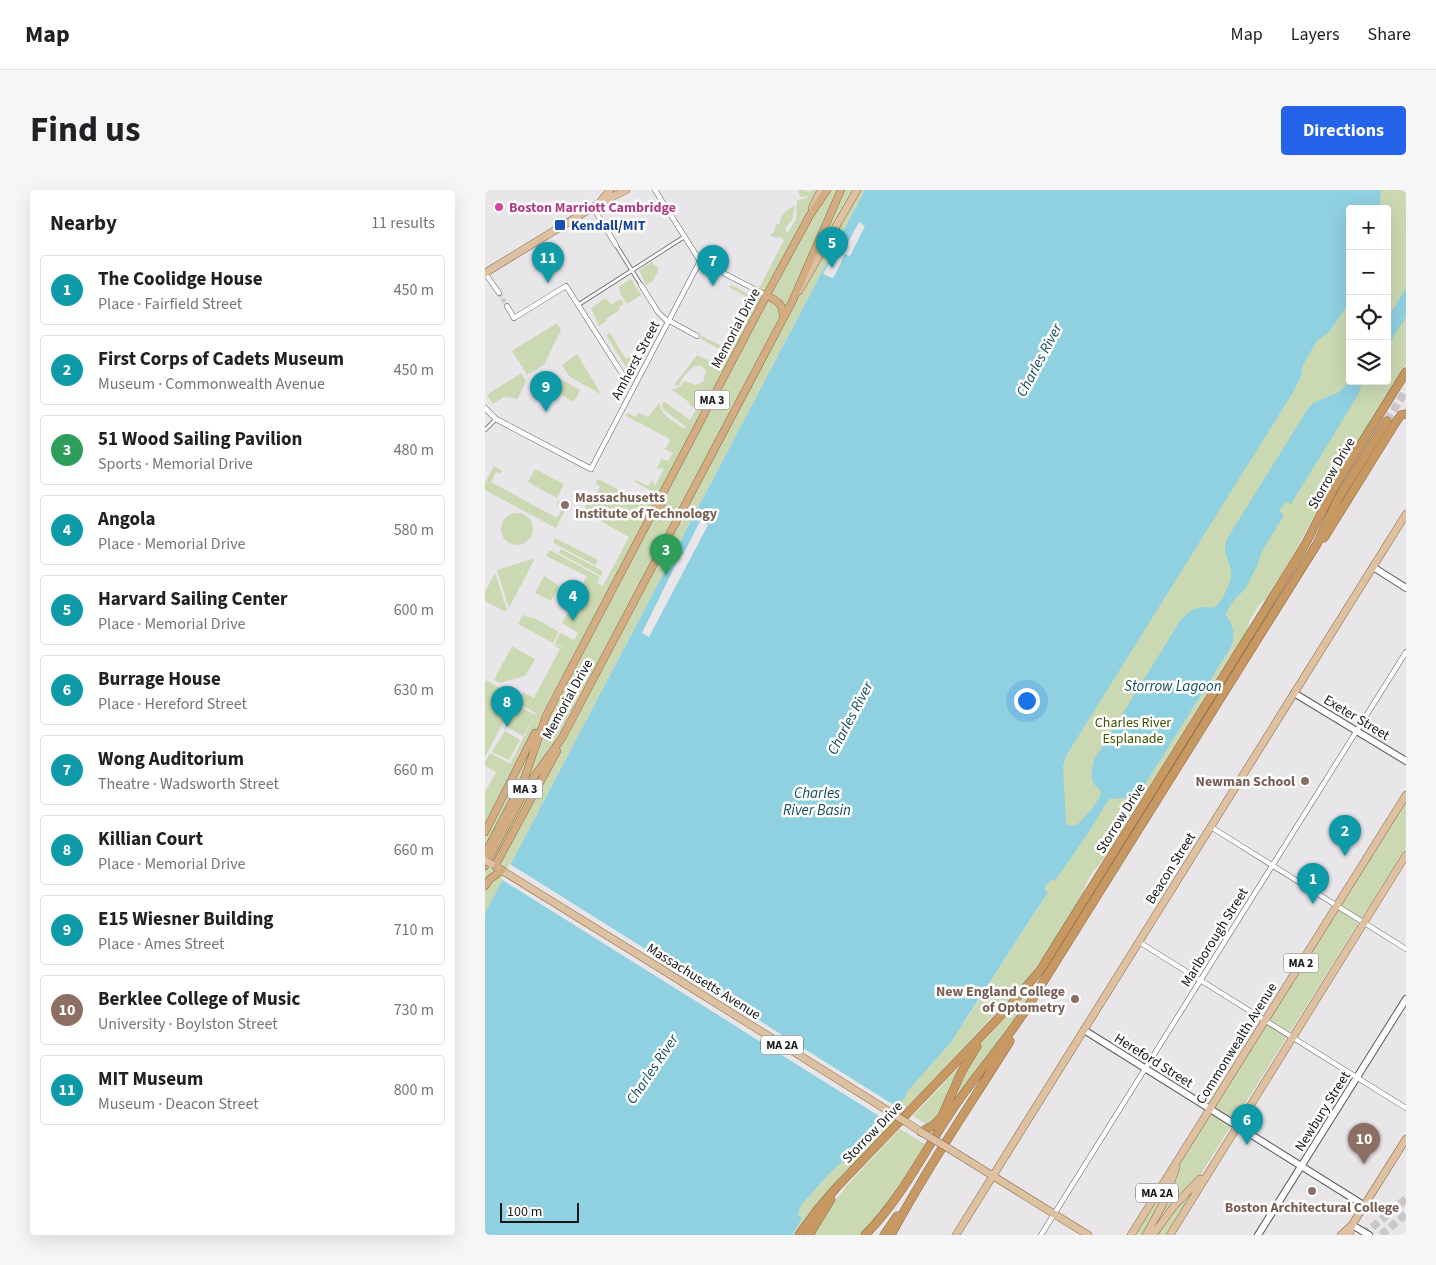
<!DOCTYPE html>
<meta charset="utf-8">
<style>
:root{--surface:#fff;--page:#f6f6f6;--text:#202124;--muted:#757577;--line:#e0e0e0;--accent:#2563eb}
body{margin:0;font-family:"Source Sans 3",sans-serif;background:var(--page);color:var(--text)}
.controls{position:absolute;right:15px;top:15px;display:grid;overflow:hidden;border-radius:5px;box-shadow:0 5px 20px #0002}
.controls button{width:45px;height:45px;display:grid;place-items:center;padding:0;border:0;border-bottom:1px solid var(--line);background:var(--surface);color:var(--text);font:25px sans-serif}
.scale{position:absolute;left:15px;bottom:12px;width:79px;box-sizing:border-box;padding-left:5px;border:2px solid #181718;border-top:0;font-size:14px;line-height:18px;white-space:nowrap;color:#181718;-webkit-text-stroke:4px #fff;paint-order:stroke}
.you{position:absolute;left:541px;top:510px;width:18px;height:18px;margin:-12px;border:4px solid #fff;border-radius:50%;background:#1a73e8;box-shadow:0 0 0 8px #1a73e833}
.badge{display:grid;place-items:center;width:32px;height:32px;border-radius:50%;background:var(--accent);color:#fff;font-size:16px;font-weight:700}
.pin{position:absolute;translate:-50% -41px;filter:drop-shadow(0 1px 2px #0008)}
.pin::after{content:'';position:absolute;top:26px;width:18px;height:15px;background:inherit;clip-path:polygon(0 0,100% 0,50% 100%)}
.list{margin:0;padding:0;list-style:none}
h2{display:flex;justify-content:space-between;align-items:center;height:65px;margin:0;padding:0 20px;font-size:21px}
h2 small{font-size:16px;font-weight:400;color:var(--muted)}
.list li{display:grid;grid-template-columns:32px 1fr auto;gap:15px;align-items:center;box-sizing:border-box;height:70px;margin:0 10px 10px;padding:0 10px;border:1px solid var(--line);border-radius:5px}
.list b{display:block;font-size:19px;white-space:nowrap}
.list p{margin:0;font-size:16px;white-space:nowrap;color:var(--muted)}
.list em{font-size:16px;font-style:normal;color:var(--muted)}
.icon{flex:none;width:28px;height:28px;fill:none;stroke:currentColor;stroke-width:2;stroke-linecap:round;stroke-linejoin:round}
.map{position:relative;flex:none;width:921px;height:1045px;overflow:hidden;border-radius:5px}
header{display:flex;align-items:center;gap:30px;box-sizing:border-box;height:70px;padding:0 25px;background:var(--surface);border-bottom:1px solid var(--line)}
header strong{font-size:24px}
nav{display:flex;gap:28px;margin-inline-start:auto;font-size:18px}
.intro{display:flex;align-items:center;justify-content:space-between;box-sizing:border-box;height:120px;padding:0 30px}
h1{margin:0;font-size:35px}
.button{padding:12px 22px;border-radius:5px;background:var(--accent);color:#fff;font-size:18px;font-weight:700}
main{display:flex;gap:30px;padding:0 30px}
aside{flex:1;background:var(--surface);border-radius:5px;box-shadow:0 5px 20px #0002}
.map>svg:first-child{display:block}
.green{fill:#cad9b2}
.water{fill:#8fd0e1}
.pier{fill:#e8e6e9}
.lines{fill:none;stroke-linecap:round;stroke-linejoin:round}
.minor-tunnel{stroke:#c9c7ca;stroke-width:4.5;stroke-dasharray:4.5 2;stroke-linecap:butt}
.motorway-tunnel{stroke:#c9c7ca;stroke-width:8;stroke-dasharray:8 4;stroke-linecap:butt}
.pedestrian-casing{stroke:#5e5c5f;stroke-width:4.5}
.minor-casing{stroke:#5e5c5f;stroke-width:5.5}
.tertiary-casing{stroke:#5e5c5f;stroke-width:6}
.secondary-casing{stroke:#5e5c5f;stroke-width:8}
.primary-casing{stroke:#8a6b48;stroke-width:8}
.trunk-casing{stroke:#8a6b48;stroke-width:8}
.motorway-casing{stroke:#8a6b48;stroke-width:9}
.pedestrian{stroke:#fff;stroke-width:3}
.minor{stroke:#fff;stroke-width:4.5}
.tertiary{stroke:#fff;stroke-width:5}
.secondary{stroke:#fff;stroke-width:6}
.primary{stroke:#dec1a1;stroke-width:7}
.trunk{stroke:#d3ac82;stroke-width:7}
.motorway{stroke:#c89862;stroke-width:8}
.primary-bridge-casing{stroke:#8a6b48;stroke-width:8;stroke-linecap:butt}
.primary-bridge{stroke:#dec1a1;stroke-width:7}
.hotel-dot{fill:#d1479c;stroke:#fff;stroke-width:2}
.transit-dot{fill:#1a4fb4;stroke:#fff;stroke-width:2}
.education-dot{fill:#8d6e63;stroke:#fff;stroke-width:2}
.labels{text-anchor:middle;stroke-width:5;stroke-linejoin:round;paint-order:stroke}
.shield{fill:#fff;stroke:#5d5d5d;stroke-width:1}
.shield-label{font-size:12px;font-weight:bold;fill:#181718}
.hotel-label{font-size:14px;font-weight:bold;fill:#b23c85;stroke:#fff;text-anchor:start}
.transit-label{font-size:14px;font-weight:bold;fill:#164399;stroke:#fff;text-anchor:start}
.street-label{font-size:14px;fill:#181718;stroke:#fff}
.education-label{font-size:14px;font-weight:bold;fill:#785e54;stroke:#fff;text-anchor:end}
.park-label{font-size:14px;fill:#3d5101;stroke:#fff}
.water-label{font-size:15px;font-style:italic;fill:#124b58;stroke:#fff}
</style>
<header>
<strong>Map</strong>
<nav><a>Map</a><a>Layers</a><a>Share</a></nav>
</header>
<div class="intro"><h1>Find us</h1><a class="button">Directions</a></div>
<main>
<aside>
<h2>Nearby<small>11 results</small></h2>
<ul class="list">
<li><span class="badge" style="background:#0f9aa8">1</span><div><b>The Coolidge House</b><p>Place · Fairfield Street</p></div><em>450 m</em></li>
<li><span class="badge" style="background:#0f9aa8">2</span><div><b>First Corps of Cadets Museum</b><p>Museum · Commonwealth Avenue</p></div><em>450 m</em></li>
<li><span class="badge" style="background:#2e9e5b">3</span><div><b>51 Wood Sailing Pavilion</b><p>Sports · Memorial Drive</p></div><em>480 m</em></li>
<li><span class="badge" style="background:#0f9aa8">4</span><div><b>Angola</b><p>Place · Memorial Drive</p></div><em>580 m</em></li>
<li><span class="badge" style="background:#0f9aa8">5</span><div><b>Harvard Sailing Center</b><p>Place · Memorial Drive</p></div><em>600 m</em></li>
<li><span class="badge" style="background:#0f9aa8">6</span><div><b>Burrage House</b><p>Place · Hereford Street</p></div><em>630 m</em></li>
<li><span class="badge" style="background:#0f9aa8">7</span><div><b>Wong Auditorium</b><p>Theatre · Wadsworth Street</p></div><em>660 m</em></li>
<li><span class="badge" style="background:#0f9aa8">8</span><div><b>Killian Court</b><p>Place · Memorial Drive</p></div><em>660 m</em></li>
<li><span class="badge" style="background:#0f9aa8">9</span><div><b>E15 Wiesner Building</b><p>Place · Ames Street</p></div><em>710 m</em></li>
<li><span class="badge" style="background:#8d6e63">10</span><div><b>Berklee College of Music</b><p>University · Boylston Street</p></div><em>730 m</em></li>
<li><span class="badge" style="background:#0f9aa8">11</span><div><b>MIT Museum</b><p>Museum · Deacon Street</p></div><em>800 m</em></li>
</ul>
</aside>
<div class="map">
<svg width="921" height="1045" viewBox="0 0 921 1045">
<rect width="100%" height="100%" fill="#e8e6e9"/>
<path class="green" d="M313,0H320L324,2L326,0H380L0,723V602L11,582L0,576V572L5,563L25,574L51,523L32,513L38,502L49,508L75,459L69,455V454L84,461L70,453L75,443L89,450L93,443L77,433L102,386L61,366L65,360L115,387L112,393L118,396L144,347L101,323L100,317L107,304L110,306L115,296L111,294V291L113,289L161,314L167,301L150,292L151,290L163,296L167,290L170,296L179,279L175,278L172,279L176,269L183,271L188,263L176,257L181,258L185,251L183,248L141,226L143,223L150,227L154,223L163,227L175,212C173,224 191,233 200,239L201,237L177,218L178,211L205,230L211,219L204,215L205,213L186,199L193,198L200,191L210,195L218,192L221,181C210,166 199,187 193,196L189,195L212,165L234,175L240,162L215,149L217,146L239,157L247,141H249L254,133H256L261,123L255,125L264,108L244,97L247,95L269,108L299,50L293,46L292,48L285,46L290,40L291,34L294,35C296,24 302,20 310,15L307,30L300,39L303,43L311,29L312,10L322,8L323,6L315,7Z
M896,0H921V174L840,305L813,356L783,407L774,415L765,430L761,442L616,673C607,682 601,691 598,704L556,770L537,795L336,1009L310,1045H307L316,1029L313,1025L314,1020L318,1013L344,984L398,933L411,914L481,830L563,702L559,699L566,688L570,691L583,670L578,593V578L581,566L816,187L818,175L832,151L843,143L850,134L865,111V191H902V19H895Z
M167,72L169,76L171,75L174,79L168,91L161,95L154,80Z
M146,89L156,105L142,114L134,101L135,100L133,97Z
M121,108L126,115L136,109L139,114L134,117L135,120L121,129L122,131L114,136L106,118Z
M72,133L76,140L59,175L42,185L27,161Z
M125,143L141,169L146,167L152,170L158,159L160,160L146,185L121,145Z
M92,164L116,204L85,187L77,175Z
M36,183L41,191L33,208L32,209L19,207L8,214L2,205Z
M74,188L95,200L90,210L87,211L68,200Z
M9,276L17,281L15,284L11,282L6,292L72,328L78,318L72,314L73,311L82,316L71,338L0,300V293Z
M50,279L79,294L72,308L43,292Z
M16 339a16 16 0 1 1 32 0a16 16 0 1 1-32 0Z
M70,348L113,370L110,375L68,353Z
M76,359L118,381L116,386L74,363Z
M50,368L48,372L24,418L12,380Z
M10,383L22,420L19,421L0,411V402Z
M59,386L74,396L66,411L50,403Z
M38,425L51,429L74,442L68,453L33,434Z
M27,456L50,469L40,486L15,493L9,490Z
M0,490L30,506L31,508L0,567Z
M32,515L50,525L38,546L22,537Z
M20,541L35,550L24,570L7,562Z
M921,612V657L719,979L706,1005L680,1045H649Z
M555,788L513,854L479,897L449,939L428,926L536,811Z
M415,939L440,954C420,986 401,1018 375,1045H327L346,1016L363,994Z"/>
<path class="water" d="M380,0H896L895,19H865V111L850,134L843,143L832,151L818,175L816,187L808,202L581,566L578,578L581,633L585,636L592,635C598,629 615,611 616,603C616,599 611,597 609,594C605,587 607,577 609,570L695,431C701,424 707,418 717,417C723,417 728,419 732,415C738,410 747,390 746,383C745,369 736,364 742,349L822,220L828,213L854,202L866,191H878L873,205L806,314L801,311L794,321L799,325L777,361L772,376L760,399L749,410L740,424C748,434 751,445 746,457L657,599C647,610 637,608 624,609L599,649L570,691L566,689L559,699L563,702L466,852L422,902L419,909L411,914L388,944L344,984L318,1013L314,1020L313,1025L317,1028L307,1045H0V723Z
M921,98V127L902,157V129Z"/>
<path class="pier" d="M374,32L380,36L365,66L360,64L349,87L347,88L338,84L348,66L354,69Z
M215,331L223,335L164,447L157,443L194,368L191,366L192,364L198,365Z
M25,674L412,917L402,931L16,689Z"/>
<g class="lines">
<path class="minor-tunnel" d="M14,103L22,116"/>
<path class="motorway-tunnel" d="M902,231L921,200
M878,1045L921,1009
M896,1045L921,1024"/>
<g class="pedestrian-casing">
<path id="pedestrian" d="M131,55L156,95
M93,115L199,47
M0,240L11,229"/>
</g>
<g class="minor-casing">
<path id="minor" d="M170,0L215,71L281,105
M108,17L131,55
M0,83L14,103
M156,95L173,122L183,132
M22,116L29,128L81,96L138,185
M183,130L212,146
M106,279L215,71
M726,637L921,759
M654,752L921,918
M556,1045L921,462"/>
</g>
<g class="tertiary-casing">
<path id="tertiary" d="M0,218L11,229L106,279"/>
</g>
<g class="secondary-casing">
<path id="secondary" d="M888,377L921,398
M809,503L921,571
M599,840L880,1016
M867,1035L884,1045
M773,1045L921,809"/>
</g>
<g class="primary-casing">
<path id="primary" d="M116,11L125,0
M327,18L336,0
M0,83L113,14L141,0
M314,101L372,0
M13,678L173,777
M421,932L436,942
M463,958L603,1045
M471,1045L921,324
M646,1045L921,605
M661,1045L679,1012L691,978
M668,1045L689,1016L715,989
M685,1045L921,665
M856,1045L867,1035
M864,1045L867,1035L921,949"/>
</g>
<g class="trunk-casing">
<path id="trunk" d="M281,105C292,111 298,113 298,126
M171,315L190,324H194
M0,642L50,543
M0,664L40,587L61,526L287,95L325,25L342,0
M0,676L43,595L77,548L307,112L356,0
M10,676L72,561
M0,696L5,689L17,680"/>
</g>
<g class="motorway-casing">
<path id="motorway" d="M839,348L911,232L916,225L921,224
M436,942L449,935L456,928L477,881L492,856
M314,1045L333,1019L351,998L524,817L556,779L783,415L821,353L850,296L921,182
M324,1045L346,1009
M380,1045C419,1006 442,955 474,910C495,880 520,852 540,821L817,378L832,354L853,309L902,231
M399,1045L412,1026
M406,1045C442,978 485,915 525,851"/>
</g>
<use href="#pedestrian" class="pedestrian"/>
<use href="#minor" class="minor"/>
<use href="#tertiary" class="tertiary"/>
<use href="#secondary" class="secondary"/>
<use href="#primary" class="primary"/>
<use href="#trunk" class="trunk"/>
<use href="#motorway" class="motorway"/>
<g class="primary-bridge-casing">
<path id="primary-bridge" d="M0,670L6,674
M173,777L421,932
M436,942L463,958"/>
</g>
<use href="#primary-bridge" class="primary-bridge"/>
</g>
<circle class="hotel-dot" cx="14" cy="17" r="5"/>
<rect class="transit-dot" x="69" y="29" width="12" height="12" rx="2.5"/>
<g class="education-dot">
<circle cx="80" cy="315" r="5"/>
<circle cx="820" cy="591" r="5"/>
<circle cx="590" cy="809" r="5"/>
<circle cx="827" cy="1001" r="5"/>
</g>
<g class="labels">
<g class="shield">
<rect x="209.5" y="200.5" width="35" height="19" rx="4"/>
<rect x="22.5" y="589.5" width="35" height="19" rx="4"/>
<rect x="798.5" y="763.5" width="35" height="19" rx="4"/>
<rect x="276" y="845.5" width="42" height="19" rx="4"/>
<rect x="651" y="993.5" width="42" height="19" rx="4"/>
</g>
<g class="shield-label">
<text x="227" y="214">MA 3</text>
<text x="40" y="603">MA 3</text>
<text x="816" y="777">MA 2</text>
<text x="297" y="859">MA 2A</text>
<text x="672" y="1007">MA 2A</text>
</g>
<g class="hotel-label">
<text x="24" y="22">Boston Marriott Cambridge</text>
</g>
<g class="transit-label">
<text x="86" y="40">Kendall/MIT</text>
</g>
<g class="street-label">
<text transform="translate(250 138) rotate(-62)" y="5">Memorial Drive</text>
<text transform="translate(150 170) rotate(-62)" y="5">Amherst Street</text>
<text transform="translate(846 283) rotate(-60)" y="5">Storrow Drive</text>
<text transform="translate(82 509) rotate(-61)" y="5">Memorial Drive</text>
<text transform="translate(872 527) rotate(31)" y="5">Exeter Street</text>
<text transform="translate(635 628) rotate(-58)" y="5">Storrow Drive</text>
<text transform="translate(685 678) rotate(-58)" y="5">Beacon Street</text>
<text transform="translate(729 747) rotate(-58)" y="5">Marlborough Street</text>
<text transform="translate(219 791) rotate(32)" y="5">Massachusetts Avenue</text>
<text transform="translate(751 853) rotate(-58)" y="5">Commonwealth Avenue</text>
<text transform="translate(669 870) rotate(32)" y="5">Hereford Street</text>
<text transform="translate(837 921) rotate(-58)" y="5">Newbury Street</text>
<text transform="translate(387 942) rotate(-46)" y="5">Storrow Drive</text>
</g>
<g class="education-label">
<text x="90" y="312" text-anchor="start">Massachusetts<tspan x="90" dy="16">Institute of Technology</tspan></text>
<text x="810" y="596">Newman School</text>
<text x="580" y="806">New England College<tspan x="580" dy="16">of Optometry</tspan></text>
<text x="827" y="1022" text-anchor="middle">Boston Architectural College</text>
</g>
<g class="park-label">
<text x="648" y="537">Charles River<tspan x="648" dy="16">Esplanade</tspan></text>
</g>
<g class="water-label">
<text transform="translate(554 170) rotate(-62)" y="5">Charles River</text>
<text x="688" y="501">Storrow Lagoon</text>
<text transform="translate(365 528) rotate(-62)" y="5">Charles River</text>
<text x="332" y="608">Charles<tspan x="332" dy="17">River Basin</tspan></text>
<text transform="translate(167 879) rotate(-56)" y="5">Charles River</text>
</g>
</g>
</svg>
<div class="controls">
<button>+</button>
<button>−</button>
<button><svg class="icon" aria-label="locate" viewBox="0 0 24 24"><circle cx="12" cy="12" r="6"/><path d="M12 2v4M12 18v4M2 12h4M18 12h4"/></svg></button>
<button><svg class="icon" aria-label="layers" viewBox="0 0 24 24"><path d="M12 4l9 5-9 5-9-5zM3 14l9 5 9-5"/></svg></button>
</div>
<div class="scale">100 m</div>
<div class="you"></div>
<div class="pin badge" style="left:828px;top:714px;background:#0f9aa8">1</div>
<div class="pin badge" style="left:860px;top:666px;background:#0f9aa8">2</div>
<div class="pin badge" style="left:181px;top:385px;background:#2e9e5b">3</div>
<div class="pin badge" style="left:88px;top:431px;background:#0f9aa8">4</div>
<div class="pin badge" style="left:347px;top:78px;background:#0f9aa8">5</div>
<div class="pin badge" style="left:762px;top:955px;background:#0f9aa8">6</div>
<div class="pin badge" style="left:228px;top:96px;background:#0f9aa8">7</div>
<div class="pin badge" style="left:22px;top:537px;background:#0f9aa8">8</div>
<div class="pin badge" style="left:61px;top:222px;background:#0f9aa8">9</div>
<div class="pin badge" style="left:879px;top:974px;background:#8d6e63">10</div>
<div class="pin badge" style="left:63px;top:93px;background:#0f9aa8">11</div>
</div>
</main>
